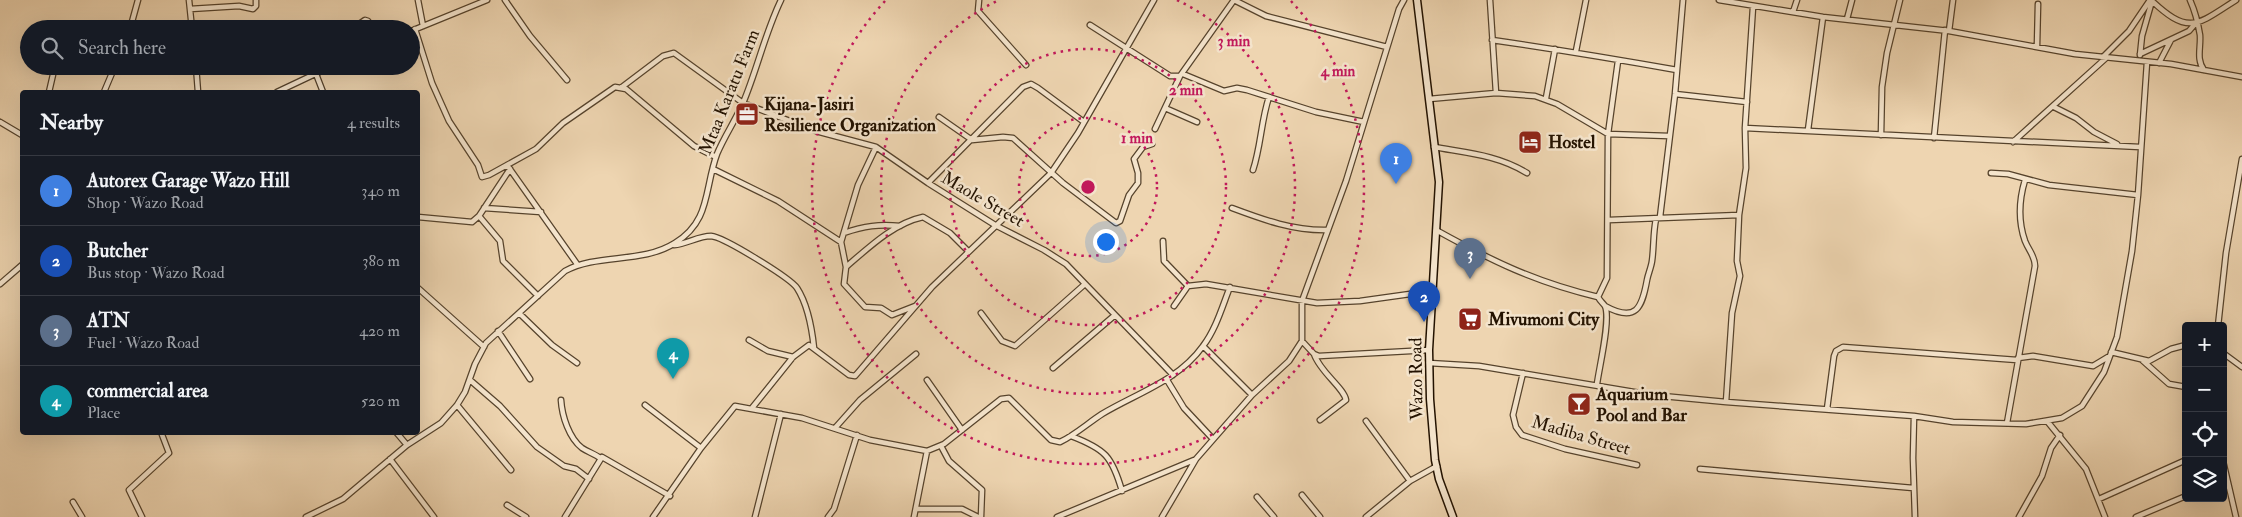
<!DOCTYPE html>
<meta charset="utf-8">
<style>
:root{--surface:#171b24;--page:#20242c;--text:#f1f3f6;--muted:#9ea1a6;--line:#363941;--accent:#c59692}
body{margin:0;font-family:"IM FELL Double Pica",serif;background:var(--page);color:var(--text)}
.controls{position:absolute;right:15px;bottom:15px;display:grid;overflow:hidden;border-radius:5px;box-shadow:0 5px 20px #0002}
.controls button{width:45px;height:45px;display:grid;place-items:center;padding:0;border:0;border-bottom:1px solid var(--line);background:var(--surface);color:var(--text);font:25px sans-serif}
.you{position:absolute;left:1105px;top:241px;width:18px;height:18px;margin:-12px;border:4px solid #fff;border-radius:50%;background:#1a73e8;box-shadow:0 0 0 8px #1a73e833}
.badge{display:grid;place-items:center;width:32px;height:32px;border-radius:50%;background:var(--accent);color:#fff;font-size:16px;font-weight:700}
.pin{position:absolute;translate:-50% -41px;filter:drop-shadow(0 1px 2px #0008)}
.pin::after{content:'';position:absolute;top:26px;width:18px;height:15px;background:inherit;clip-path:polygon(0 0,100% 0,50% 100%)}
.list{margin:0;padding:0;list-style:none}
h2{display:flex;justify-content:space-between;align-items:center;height:65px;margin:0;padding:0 20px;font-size:21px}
h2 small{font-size:16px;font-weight:400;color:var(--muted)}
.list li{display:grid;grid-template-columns:32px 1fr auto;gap:15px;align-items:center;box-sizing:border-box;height:70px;padding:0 20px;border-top:1px solid var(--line)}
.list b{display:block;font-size:19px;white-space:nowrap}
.list p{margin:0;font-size:16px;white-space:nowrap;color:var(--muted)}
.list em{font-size:16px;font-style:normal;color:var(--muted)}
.icon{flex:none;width:28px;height:28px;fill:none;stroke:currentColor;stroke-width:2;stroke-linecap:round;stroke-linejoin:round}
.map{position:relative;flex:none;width:2242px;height:517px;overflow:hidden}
.search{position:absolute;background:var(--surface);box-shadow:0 5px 20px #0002;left:20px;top:20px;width:400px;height:55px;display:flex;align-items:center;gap:12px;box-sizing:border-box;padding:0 18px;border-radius:28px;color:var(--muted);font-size:19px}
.panel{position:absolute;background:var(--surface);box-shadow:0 5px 20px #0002;left:20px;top:90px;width:400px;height:345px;border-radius:5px}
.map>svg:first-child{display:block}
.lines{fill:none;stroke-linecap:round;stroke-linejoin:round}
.street-casing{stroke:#56432c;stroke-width:7}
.secondary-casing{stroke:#231200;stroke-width:9}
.street{stroke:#f4e4cc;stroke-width:4.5}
.secondary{stroke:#f4e4cc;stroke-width:6}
.ring{fill:none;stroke:#c2185b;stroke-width:2.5;stroke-dasharray:2.5 5}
.labels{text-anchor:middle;stroke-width:5;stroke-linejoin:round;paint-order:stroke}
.street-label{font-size:18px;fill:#231200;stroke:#f4e4cc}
.poi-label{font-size:18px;font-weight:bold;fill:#231200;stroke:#f4e4cc;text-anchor:start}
.centre{fill:#c2185b;stroke:#f4e4cc;stroke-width:2.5}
.ring-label{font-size:15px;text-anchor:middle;font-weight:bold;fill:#c2185b;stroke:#f4e4cc;stroke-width:5;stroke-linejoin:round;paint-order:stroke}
</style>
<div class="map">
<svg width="2242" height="517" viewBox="0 0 2242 517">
<rect width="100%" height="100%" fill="#eed5b1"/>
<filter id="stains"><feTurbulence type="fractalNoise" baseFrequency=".004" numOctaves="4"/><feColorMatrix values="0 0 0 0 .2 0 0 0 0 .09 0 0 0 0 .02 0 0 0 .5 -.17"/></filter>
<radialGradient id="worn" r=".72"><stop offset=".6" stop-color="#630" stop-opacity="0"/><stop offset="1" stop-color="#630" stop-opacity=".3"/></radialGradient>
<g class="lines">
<g class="street-casing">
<path id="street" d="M189,0L192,29
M418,0L423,26
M505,0L530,36L567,80
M979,0L978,11L1026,65
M1234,0L1266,16L1387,47
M1490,0L1496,93
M1719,0L1823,17L1949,31L2075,54L2171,64L2242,77
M2151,0C2189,36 2197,25 2236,0
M2190,0C2195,11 2198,23 2200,35C2201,48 2196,59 2204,70
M190,9L239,6L253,9L256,6V0
M1793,12L1797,0
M1847,19L1852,0
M1090,25L1170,76H1180L1234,0
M68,29L71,24
M130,29L138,0
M352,29L365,20L368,21L374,29
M415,29L432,83L449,121L478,165L482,177L489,175L536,149L563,123L615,87L626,89L694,146L716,157
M411,31L487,0
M1949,31L1953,0
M1492,40C1554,49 1615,59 1677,70
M2037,46L2038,4
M1576,51L1586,0
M2140,54L2189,31L2195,24
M2140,55L2142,36L2152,1
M2103,57L2129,31L2150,0
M2159,63L2171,40
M196,66L198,92
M316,74L323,92
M1183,74L1224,91L1237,88L1247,90L1316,112L1364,122
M622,87L663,56L674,53L743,103L816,131L876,147L928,183L995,225L1044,250L1066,264L1173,375
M49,92L55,66
M104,92L115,66
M277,92L332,66
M1675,94L1747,102
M1546,98L1555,49
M1429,99L1496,93L1535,96L1557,104L1608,134L1669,136
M2054,107L2076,118L2094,132L2117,144
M1165,108L1197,122
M939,117L972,140L1003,137L1013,138L1063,183L1116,223L1120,221L1129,195L1138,183V173L1134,159L1143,147L1152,144
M0,122L22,135
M1745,128L2140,147
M1155,129L1180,76
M1808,130L1823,17
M1881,135L1882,87L1887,53L1900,0
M1934,138L1945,30
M2013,142L2106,58
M876,147L858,185L841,242L846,267C868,248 894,223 923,217L950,233L968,251
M1434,147C1467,153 1498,155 1527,173
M507,165L577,264
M713,169L778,201L841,242
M1253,170C1261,146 1261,121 1269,97
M1991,173L2008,174L2049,185L2138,195
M928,183L1023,87L1031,84L1038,88L1084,122
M484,208L541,212
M1232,208C1264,220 1294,231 1328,230
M479,216L500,241L503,261L538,296
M418,217L472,222L479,216L510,169
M1660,217L1675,94L1683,0
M1609,220L1739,215
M1436,230C1492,261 1535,282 1598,297
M844,233C864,226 879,224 900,226
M1163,241L1164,261L1188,286
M674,245C687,244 698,236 711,236C724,237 790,278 797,288C808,305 812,329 814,348
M846,267L844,284L865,307L881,308L892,315L915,306
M0,284L22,265
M418,288L484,347
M1174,306L1188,286L1206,284L1317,303L1360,301L1410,294L1432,297
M1605,306C1636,323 1642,308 1647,280C1648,274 1651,268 1652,261C1654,247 1653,233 1656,219
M981,313L1002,341L1015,346L1085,284
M520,314L552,345L577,363
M2218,326L2226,253L2242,159
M498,331L530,379
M749,340L768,351L793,357
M1302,341L1314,354L1319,356L1429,350
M1203,346L1252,395
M2111,352L2149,361L2171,349L2186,345
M2223,353L2242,367
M1314,354C1320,372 1344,388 1346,400L1320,420
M2018,358L2033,356L2093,366L2108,357
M2142,360L2169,384L2186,387
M1429,363L1479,366L1652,395L1726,402L1914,416L1953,422L2026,424L2062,418L2082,406L2104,372L2117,337L2132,251L2138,195L2147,62
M1053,368L1115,315
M1523,373L1513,415L1516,427L1522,435L1565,449L1637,465
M470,380L500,406L537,447L564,466L576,469L589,479
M927,380L962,430
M1167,380L1184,408L1213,439
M1597,384C1599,368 1611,319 1605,306C1603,303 1600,301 1598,297L1607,278L1608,134L1618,61
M561,400C562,416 569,438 582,448C588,452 595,454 600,458
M1726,402L1732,313L1740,276L1737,261L1739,215L1746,168L1745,128L1753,7
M457,405L511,470
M645,405L701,448
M752,408L793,357L809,345L849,375L855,376L932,287L1051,173L1078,133L1154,0
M1827,409L1834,356L1836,351L1843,347L2017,360
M1914,416L1913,458L1915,517
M1366,421L1410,481
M2047,421L2086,469L2105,517
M2007,423L2035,266C2035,256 2029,251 2025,241C2018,221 2019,200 2025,180
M835,428L860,400L916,354
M396,432L407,445
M1071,436C1105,449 1112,456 1122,491
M941,446L949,461L982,490L981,517
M390,459L434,517
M2223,461L2236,517
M1700,469L1913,488
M1302,495L1320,517
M1257,497L1274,517
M2099,499L2186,460
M73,502L82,517
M507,505L526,517
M916,509H962L978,517
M142,517L129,490L169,453L161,432
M306,517L343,499L407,445L441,423L457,405L465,392L475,364L486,343L565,271C598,253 642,264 675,243C711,221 704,189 717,154C724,137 735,121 743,103C757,70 765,33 781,0
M565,517L602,457L670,496
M653,517L701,448L735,406L802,418L870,440L927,451L944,444L1001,399L1009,398L1051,440L1060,442C1075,435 1088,423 1102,414C1137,393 1178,381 1203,346C1216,329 1222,307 1230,287
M755,517L781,414
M828,517L834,509L857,435
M914,517L927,451
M1057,517L1194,460
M1162,517L1196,459L1252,395L1289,361L1302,341V301L1346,181L1399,9L1404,0
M1366,517L1410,481L1437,466
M2019,517L2042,476L2051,448L2060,435
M2136,517L2186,496"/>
</g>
<g class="secondary-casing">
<path id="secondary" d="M1417,0L1439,182L1429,350L1430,399L1435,460L1439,479L1453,517"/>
</g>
<use href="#street" class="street"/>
<use href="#secondary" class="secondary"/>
</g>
<g class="ring">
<circle cx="1088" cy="187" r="69"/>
<circle cx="1088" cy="187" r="138"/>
<path d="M1177 0A207 207 0 1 1 999 0"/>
<path d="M1291 1A276 276 0 1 1 885 1"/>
</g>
<defs>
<g id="office-square" transform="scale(1.25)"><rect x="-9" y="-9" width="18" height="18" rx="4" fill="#8f2418" stroke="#f4e4cc"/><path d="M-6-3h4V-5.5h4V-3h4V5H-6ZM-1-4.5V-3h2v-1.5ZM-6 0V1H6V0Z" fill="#fff"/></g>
<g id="hotel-square" transform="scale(1.25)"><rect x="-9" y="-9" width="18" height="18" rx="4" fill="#8f2418" stroke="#f4e4cc"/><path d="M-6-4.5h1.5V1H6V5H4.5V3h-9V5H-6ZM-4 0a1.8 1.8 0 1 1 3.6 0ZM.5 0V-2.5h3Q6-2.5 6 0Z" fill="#fff"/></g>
<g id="supermarket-square" transform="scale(1.25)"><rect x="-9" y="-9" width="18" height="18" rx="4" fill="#8f2418" stroke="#f4e4cc"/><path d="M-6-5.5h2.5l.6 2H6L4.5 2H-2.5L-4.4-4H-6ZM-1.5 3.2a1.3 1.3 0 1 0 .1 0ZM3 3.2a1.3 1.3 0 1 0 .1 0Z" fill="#fff"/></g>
<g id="bar-square" transform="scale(1.25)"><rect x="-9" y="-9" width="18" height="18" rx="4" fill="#8f2418" stroke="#f4e4cc"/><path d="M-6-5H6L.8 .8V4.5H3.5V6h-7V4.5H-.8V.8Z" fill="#fff"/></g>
</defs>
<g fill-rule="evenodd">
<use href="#office-square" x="747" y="114"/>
<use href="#hotel-square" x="1530" y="142"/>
<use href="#supermarket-square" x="1470" y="319"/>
<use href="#bar-square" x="1579" y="404"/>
</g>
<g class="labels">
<g class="street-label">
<text transform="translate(729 92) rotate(-68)" y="6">Mtaa Karatu Farm</text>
<text transform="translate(983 199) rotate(30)" y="6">Maole Street</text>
<text transform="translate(1416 379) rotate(-91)" y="6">Wazo Road</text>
<text transform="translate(1581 435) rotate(16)" y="6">Madiba Street</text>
</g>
<g class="poi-label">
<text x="764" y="110">Kijana-Jasiri<tspan x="764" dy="21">Resilience Organization</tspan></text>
<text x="1548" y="148">Hostel</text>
<text x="1488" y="325">Mivumoni City</text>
<text x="1596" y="400">Aquarium<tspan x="1596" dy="21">Pool and Bar</tspan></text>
</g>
</g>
<circle cx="1088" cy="187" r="8" class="centre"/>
<g class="ring-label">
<text x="1234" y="46">3 min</text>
<text x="1338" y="76">4 min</text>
<text x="1186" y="95">2 min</text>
<text x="1137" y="143">1 min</text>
</g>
<rect width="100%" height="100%" filter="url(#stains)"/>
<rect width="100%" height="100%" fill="url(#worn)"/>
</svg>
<div class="controls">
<button>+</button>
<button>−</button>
<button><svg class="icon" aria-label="locate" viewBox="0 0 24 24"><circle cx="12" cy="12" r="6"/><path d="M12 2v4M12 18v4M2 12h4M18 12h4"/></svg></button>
<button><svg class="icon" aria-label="layers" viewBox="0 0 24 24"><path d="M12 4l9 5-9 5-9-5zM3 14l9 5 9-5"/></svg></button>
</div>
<div class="you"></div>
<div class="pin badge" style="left:1396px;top:184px;background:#3f7fe0">1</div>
<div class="pin badge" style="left:1424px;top:322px;background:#1a4fb4">2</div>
<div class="pin badge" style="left:1470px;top:279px;background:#5c6f8a">3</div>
<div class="pin badge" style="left:673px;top:379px;background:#0f9aa8">4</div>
<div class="search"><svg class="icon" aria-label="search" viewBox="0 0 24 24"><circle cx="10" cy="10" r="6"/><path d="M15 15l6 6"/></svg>Search here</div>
<section class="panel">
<h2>Nearby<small>4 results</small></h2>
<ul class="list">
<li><span class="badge" style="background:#3f7fe0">1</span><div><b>Autorex Garage Wazo Hill</b><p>Shop · Wazo Road</p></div><em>340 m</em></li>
<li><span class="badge" style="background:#1a4fb4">2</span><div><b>Butcher</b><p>Bus stop · Wazo Road</p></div><em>380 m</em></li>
<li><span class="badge" style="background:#5c6f8a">3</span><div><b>ATN</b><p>Fuel · Wazo Road</p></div><em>420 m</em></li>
<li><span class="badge" style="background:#0f9aa8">4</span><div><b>commercial area</b><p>Place</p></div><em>520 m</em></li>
</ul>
</section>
</div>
